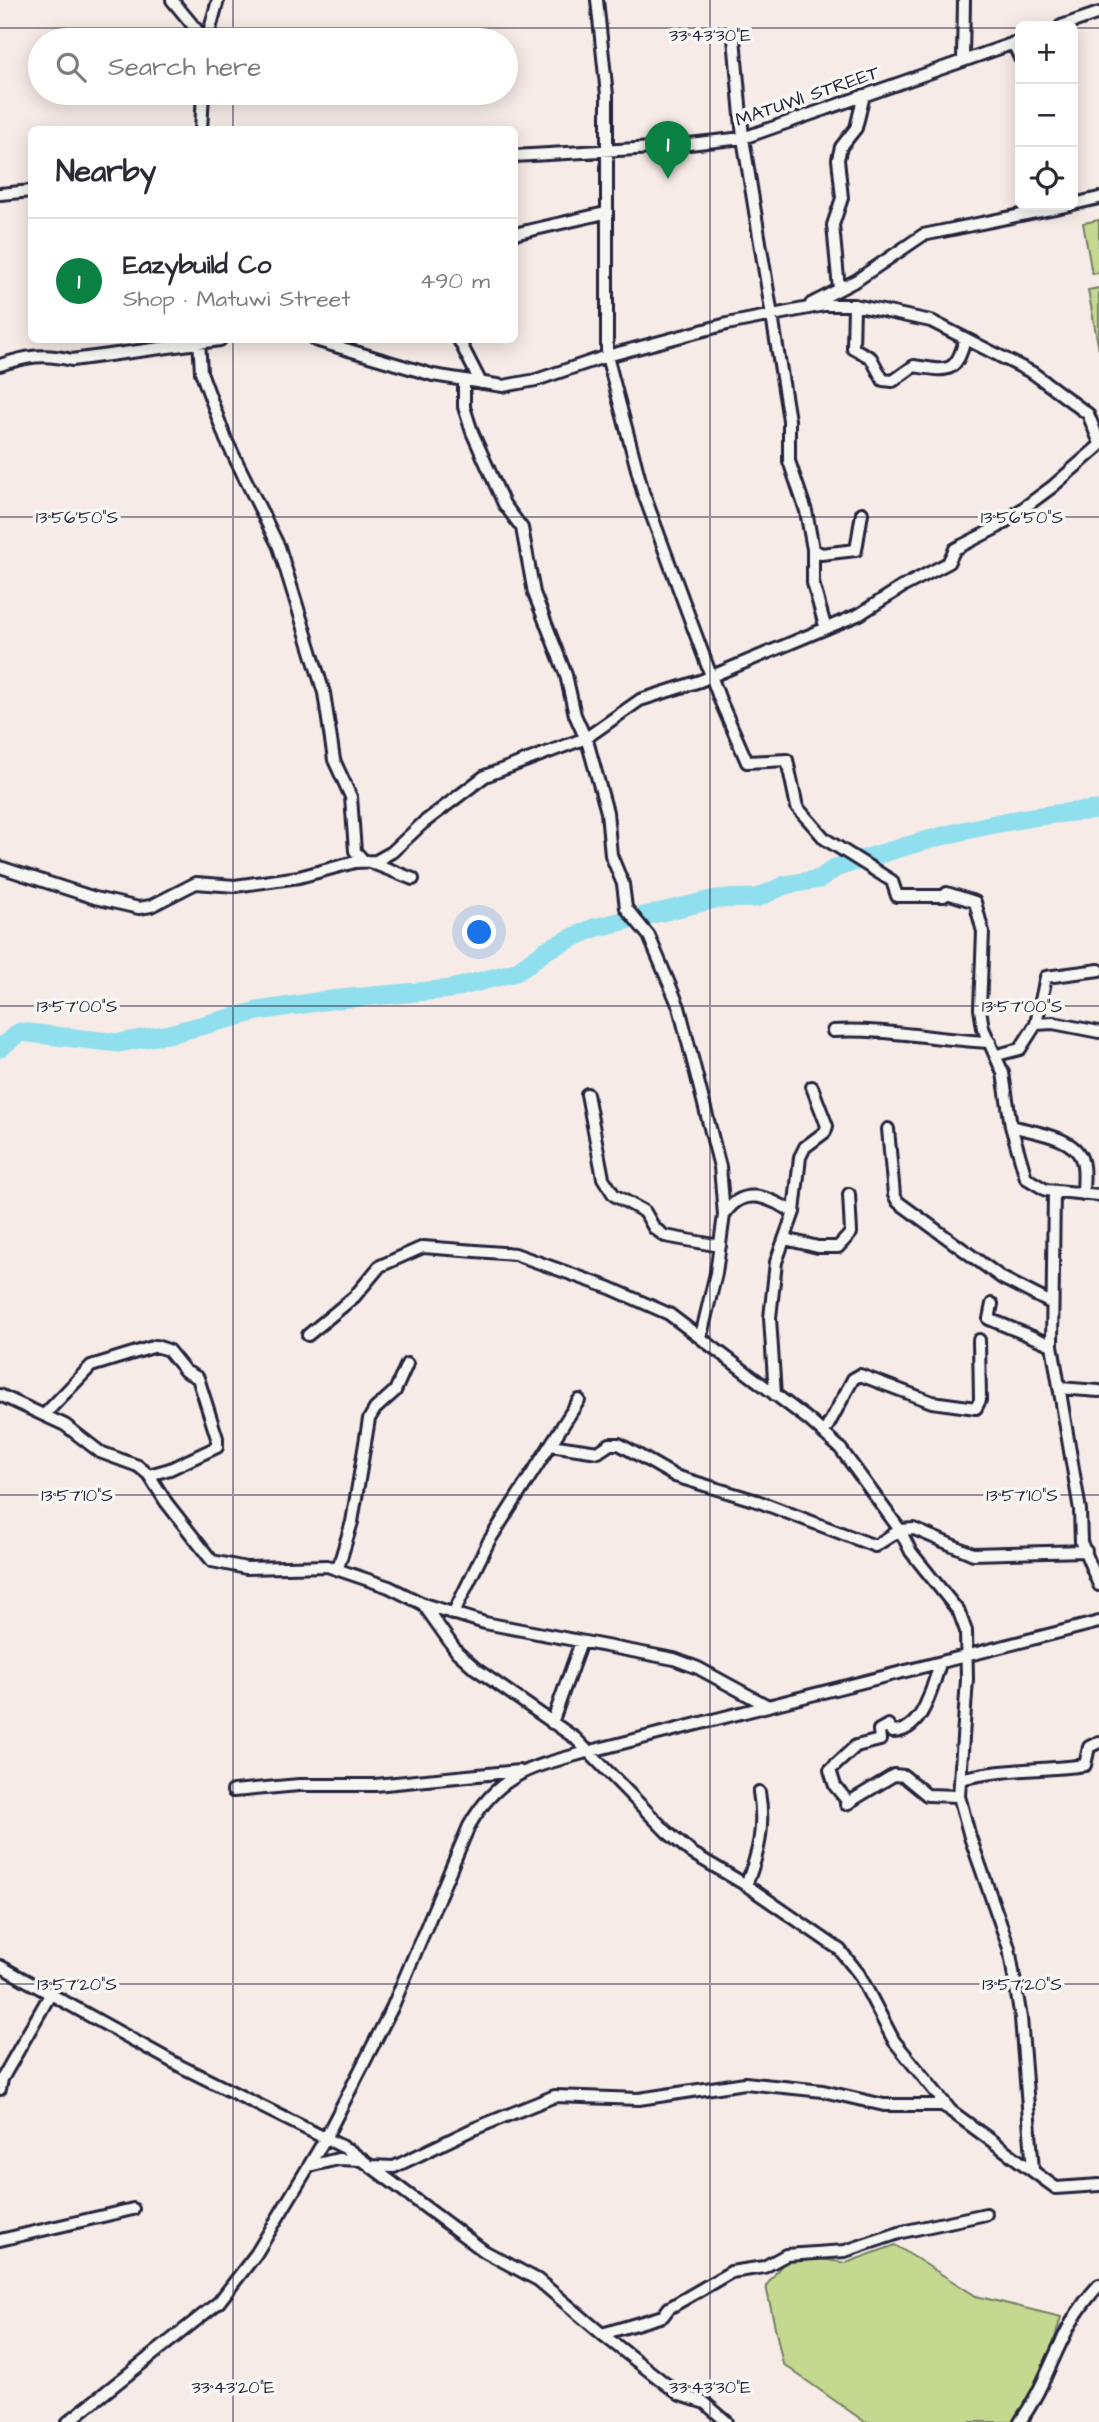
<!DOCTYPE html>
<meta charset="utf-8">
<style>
:root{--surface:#fff;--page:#f2f2f3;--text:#2b2b33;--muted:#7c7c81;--line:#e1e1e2;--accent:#0b8043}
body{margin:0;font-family:"Architects Daughter",sans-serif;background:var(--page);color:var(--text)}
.controls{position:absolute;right:21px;top:21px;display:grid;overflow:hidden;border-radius:10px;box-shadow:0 4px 18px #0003}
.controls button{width:63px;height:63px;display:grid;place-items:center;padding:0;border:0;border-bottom:2px solid var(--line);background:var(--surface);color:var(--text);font:35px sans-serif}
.you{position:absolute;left:480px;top:933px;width:24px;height:24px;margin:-18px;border:5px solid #fff;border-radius:50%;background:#1a73e8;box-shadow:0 0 0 10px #1a73e833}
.badge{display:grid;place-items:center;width:46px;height:46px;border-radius:50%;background:var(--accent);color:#fff;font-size:23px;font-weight:700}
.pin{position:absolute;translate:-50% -58px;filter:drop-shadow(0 2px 4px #0008)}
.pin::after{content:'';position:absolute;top:37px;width:24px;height:21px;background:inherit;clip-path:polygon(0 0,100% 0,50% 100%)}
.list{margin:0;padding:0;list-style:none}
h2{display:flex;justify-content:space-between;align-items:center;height:91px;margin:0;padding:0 28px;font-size:30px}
h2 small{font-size:23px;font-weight:400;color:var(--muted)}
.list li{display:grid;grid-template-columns:46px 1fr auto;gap:21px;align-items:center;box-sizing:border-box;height:126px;padding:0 28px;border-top:2px solid var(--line)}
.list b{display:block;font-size:26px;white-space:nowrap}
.list p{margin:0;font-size:23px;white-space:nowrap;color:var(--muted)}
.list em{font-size:23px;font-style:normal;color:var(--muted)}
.icon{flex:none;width:38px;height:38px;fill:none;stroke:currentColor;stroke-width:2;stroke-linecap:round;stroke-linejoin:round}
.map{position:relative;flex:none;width:1099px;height:2422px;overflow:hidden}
.search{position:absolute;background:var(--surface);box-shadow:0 4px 18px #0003;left:28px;top:28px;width:490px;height:77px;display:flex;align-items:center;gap:18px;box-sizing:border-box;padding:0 24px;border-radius:38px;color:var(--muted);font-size:26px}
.panel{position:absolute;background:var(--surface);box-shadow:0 4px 18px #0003;left:28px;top:126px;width:490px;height:217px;border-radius:10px}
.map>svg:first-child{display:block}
.green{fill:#c4d98f;stroke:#737e65;stroke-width:2}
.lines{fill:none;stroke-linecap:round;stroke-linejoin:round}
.river{stroke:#90dfee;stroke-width:19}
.minor-casing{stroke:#22223b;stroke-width:16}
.minor{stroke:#f6f6f2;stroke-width:10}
.ticks{fill:none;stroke:#22223b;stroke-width:2;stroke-opacity:0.45}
.labels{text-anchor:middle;stroke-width:7;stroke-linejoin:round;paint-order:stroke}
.street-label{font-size:19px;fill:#22223b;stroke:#f6f6f2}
.ticks-label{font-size:18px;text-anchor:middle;fill:#22223b;stroke:#f6f6f2;stroke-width:7;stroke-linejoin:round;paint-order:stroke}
</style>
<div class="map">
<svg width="1099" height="2422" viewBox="0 0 1099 2422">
<rect width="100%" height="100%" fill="#f7ebe7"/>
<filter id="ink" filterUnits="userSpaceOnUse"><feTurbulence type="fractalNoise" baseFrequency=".0143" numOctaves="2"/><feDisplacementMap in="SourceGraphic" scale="14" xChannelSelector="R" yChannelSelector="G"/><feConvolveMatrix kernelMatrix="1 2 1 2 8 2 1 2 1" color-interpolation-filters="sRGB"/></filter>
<g filter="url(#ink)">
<path class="green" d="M1099,220V273L1092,274L1083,223Z
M1099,288V350L1088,290Z
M895,2245L976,2296L1061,2317L1030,2422H865L783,2364L766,2286L790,2254L846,2263Z"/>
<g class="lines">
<path class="river" d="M0,1048L20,1032L119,1043L173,1033L258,1011L329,1000L451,989L516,972L548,949L594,928L716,899L757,898L785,885L820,879L835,868C922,840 1007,815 1099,810"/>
<g class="minor-casing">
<path id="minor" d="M172,0L205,40
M597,0L607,95V356L643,492L720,700L747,762L787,760L797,807L825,839L892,881L897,896H944L947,893L975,902L983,932L980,1009L983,1028L1003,1073L1011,1126L1026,1178L1046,1190L1099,1195
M1061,26L1099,13
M734,38L743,138L789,420V461L806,511L813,549L821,554L856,550L862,513
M207,40L218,0
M1013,43L1020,58
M963,59L964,0
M201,130L203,93
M514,156L653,148L743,138L1020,41
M0,194L32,191
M1073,204L1099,198
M514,234L605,213
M839,289L833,225L842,198L838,159L841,147L856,128L864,95
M811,304L857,280L923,235L1070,205
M854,305L853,348L871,358L883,380L893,381L914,366C947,371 956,375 965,339
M199,340L201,372L226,440L279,547L324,693L334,760L351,797L355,851L364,861
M315,340L433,375L503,386L536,380L607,356L727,324L824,305H854L931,321L1033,373L1088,414L1099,441
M459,340L481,383
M0,365C27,356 45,353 72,360L220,340
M464,381V407L472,432L504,504L522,528L534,593L566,675L575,715L588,744L607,812L611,855L623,884L626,908L649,936L679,1007L720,1167L724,1215L716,1273L701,1336
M813,549V583L825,626
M370,862L413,879
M0,867L95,898L139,908L151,906L196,883L235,886L299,877L355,862L376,861L392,852L423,823L485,776L586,738L640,700L700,681L860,614L902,587L948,563L955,549L998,527L1052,487L1099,446
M1036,1024L1053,1023L1099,1032
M833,1031C886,1028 937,1040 990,1042
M997,1055L1020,1049L1036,1024L1046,977L1099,970
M587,1094L603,1178L614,1195L645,1212L654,1228L665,1236L720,1246
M1011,1126C1031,1132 1076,1136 1082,1161C1085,1171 1083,1183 1083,1194
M888,1129L894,1195L898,1202L1002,1278L1051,1303
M1054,1191L1052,1345L1080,1510L1081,1542L1099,1585
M724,1215C743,1184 768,1198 794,1212
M785,1239L818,1247H838L851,1233L849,1194
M992,1304L989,1319L1052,1345
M308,1335L354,1297L380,1266L423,1247L515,1254L610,1288L669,1314L809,1420L840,1448L900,1530L911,1552L959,1612L966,1631L967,1679L959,1796L970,1837L1009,1948L1021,2018L1033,2170
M1059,1388L1099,1391
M0,1395L65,1425L100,1452L138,1466L149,1475L166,1502L212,1561L246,1568L327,1566L389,1587L423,1604L485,1623L674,1659L698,1668L768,1706
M775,1395L770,1318L776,1262L794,1212L800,1157L805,1147L825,1132L827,1126L812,1087
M44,1415L91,1366L156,1346L168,1350L185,1371L198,1378L217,1438V1447L170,1469L149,1475
M824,1433L853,1379L860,1375L932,1402L976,1408L980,1400L979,1340
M550,1445L598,1452L610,1444H619L675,1476L757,1501L875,1546L900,1530L914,1529L973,1554L1086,1551
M338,1568L352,1522L369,1419L375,1409L395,1391L407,1364
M423,1604L457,1652L476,1669L575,1738L667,1832L692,1853L746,1885L840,1950L859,1974L894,2041L951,2111L1056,2188L1099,2185
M453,1614L489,1541L579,1400
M552,1723L581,1642
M961,1779C1002,1768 1043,1771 1085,1765L1089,1747L1099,1742
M233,1791L299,1785H375L519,1771
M849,1803L835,1786L830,1770L856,1746L880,1740L879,1730L888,1725L892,1732C924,1732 932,1686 940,1664
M846,1804L894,1775L904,1776L927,1795L959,1796
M746,1885C759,1853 765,1826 759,1792
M0,1966L182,2067L349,2150L484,2251L538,2280L602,2334L663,2316L669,2308L731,2272L764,2267L786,2255L845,2251L902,2232L986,2214
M0,2089L2,2079L51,1993
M309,2166L338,2159L361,2160
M371,2166L394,2167L471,2130L555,2096L639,2099L745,2083L823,2091L884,2105H942L947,2108
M0,2240L133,2209
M602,2334L680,2395L705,2403L727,2422
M68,2422L219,2302L256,2254L325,2139L392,2008L469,1826C499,1773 532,1767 587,1752L1099,1622
M1020,2422C1053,2375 1057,2330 1099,2285"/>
</g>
<use href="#minor" class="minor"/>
</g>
</g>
<path class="ticks" d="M233,0V40M710,0V2422M0,28H1020M1073,28H1099M233,93V130M233,340V2422M0,517H1099M0,1006H1099M0,1495H1099M0,1984H1099"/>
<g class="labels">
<g class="street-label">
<text transform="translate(807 95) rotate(-19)" y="7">MATUWI STREET</text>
</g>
</g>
<g class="ticks-label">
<text x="710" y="41">33°43'30"E</text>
<text x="77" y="523">13°56'50"S</text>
<text x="1022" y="523">13°56'50"S</text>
<text x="77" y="1012">13°57'00"S</text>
<text x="1022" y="1012">13°57'00"S</text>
<text x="77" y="1501">13°57'10"S</text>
<text x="1022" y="1501">13°57'10"S</text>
<text x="77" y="1990">13°57'20"S</text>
<text x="1022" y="1990">13°57'20"S</text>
<text x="233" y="2393">33°43'20"E</text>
<text x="710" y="2393">33°43'30"E</text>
</g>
</svg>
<div class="controls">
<button>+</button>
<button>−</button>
<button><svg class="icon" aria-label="locate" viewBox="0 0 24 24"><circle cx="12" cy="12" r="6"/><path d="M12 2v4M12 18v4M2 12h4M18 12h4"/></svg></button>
</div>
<div class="you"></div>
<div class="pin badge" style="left:668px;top:179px">1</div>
<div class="search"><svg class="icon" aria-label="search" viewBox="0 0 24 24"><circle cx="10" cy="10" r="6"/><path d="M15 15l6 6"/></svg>Search here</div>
<section class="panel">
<h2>Nearby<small></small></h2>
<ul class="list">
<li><span class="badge">1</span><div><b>Eazybuild Co</b><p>Shop · Matuwi Street</p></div><em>490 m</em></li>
</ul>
</section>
</div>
